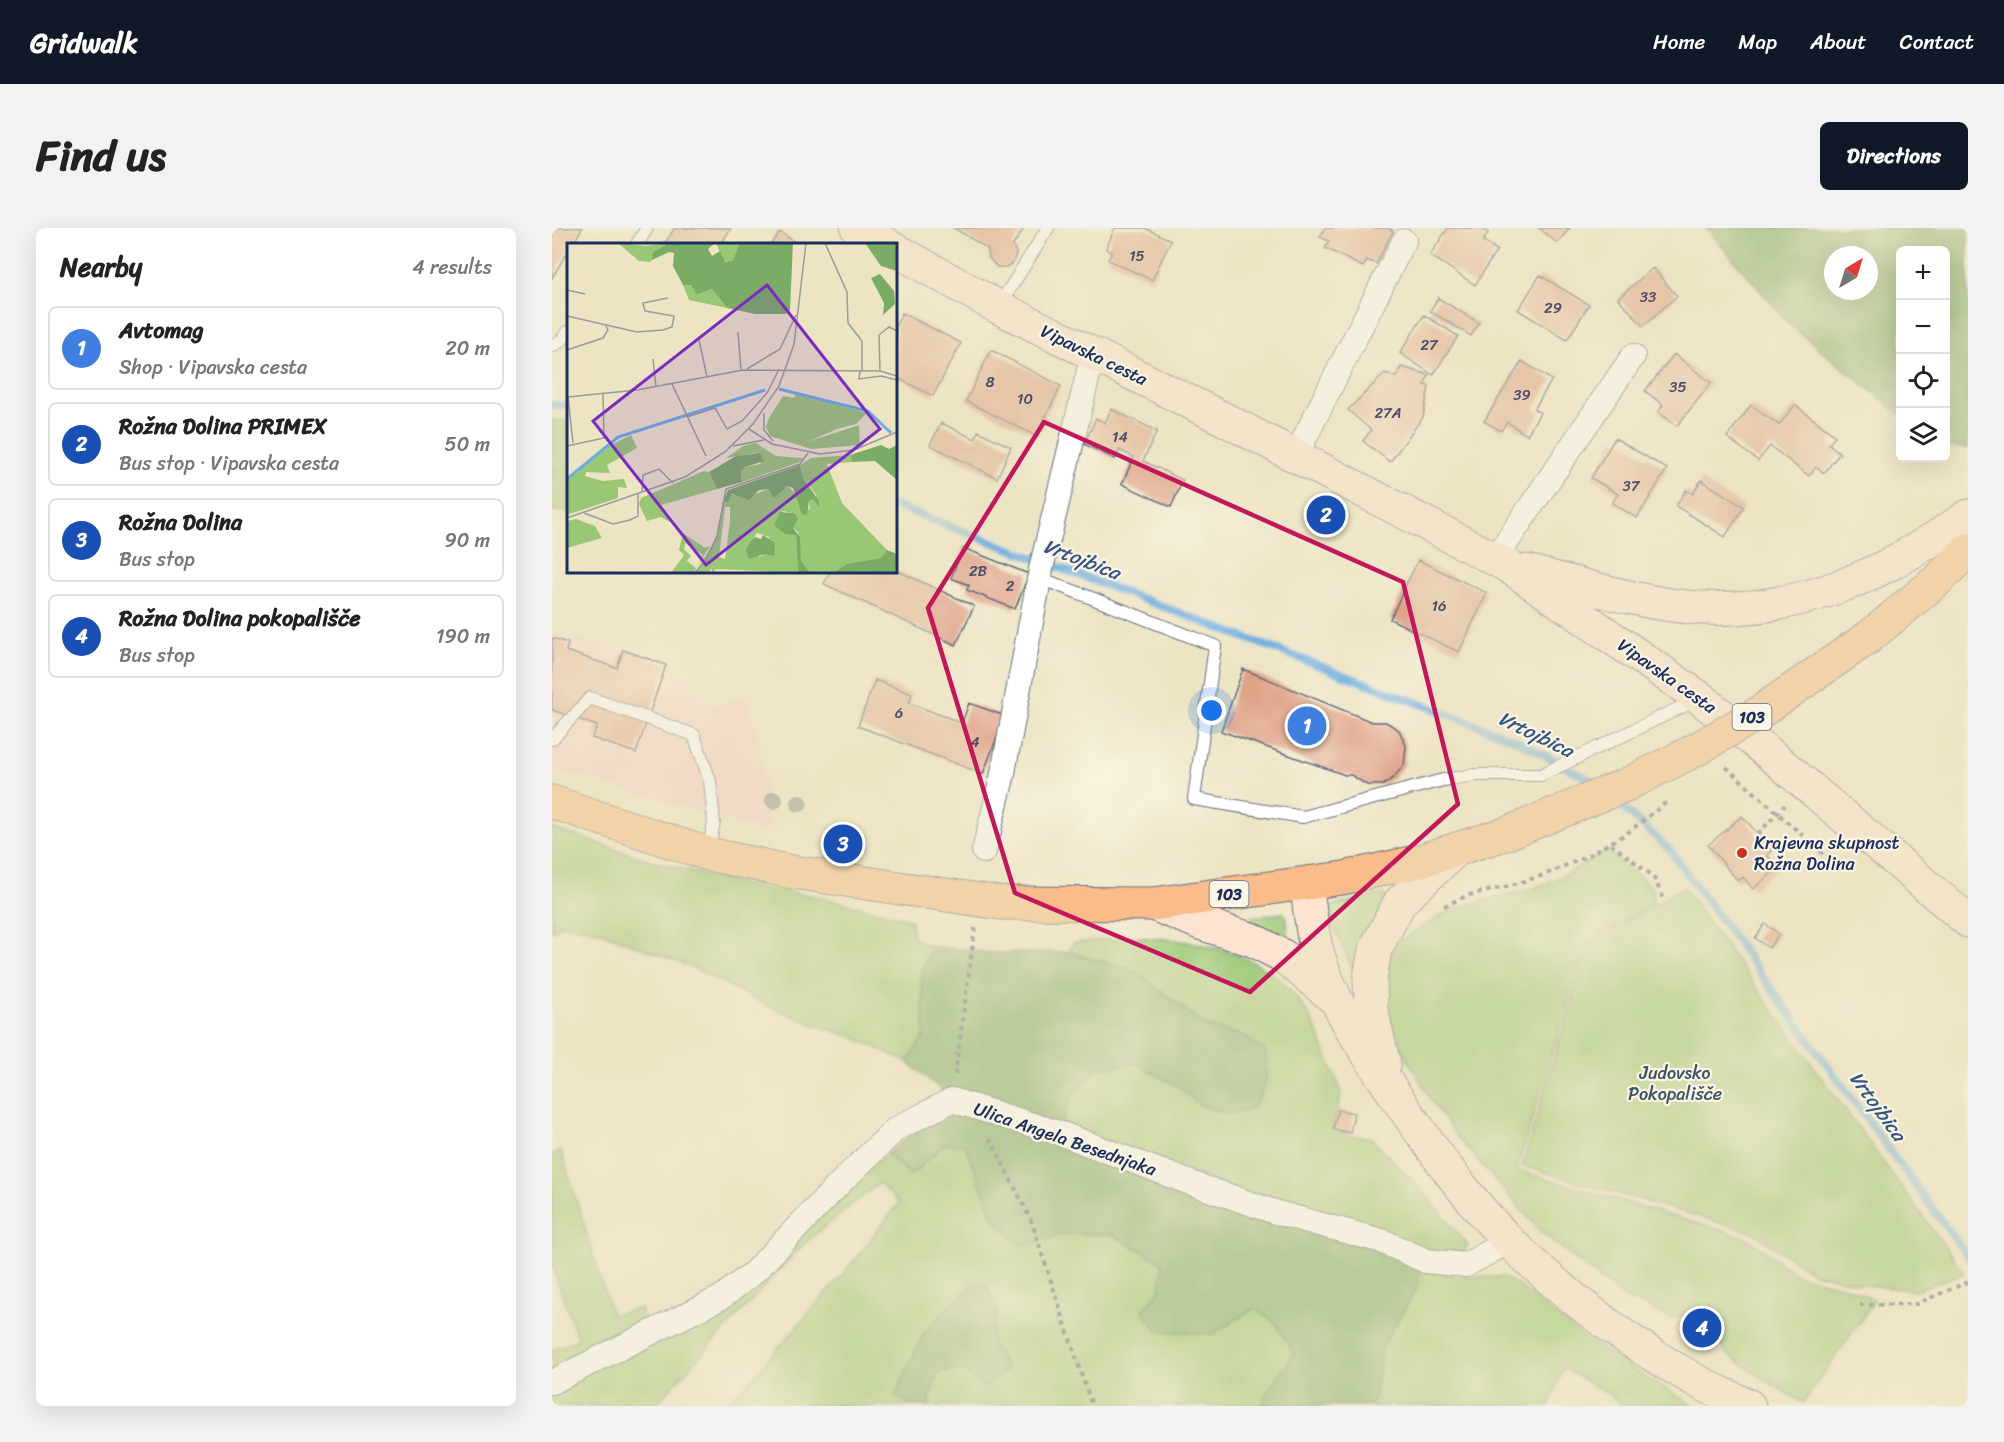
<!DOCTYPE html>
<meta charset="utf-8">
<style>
:root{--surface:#fff;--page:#f2f2f2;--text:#222;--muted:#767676;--line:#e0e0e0;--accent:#111827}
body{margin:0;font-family:Sriracha,sans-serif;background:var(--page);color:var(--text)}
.controls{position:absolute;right:18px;top:18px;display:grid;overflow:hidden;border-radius:9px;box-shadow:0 6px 24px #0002}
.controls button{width:54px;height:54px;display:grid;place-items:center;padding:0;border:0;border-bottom:2px solid var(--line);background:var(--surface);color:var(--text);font:30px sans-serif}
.compass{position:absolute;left:1272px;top:18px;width:54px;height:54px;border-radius:50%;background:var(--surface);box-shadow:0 6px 24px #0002;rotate:38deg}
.you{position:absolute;left:660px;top:483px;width:21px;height:21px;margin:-15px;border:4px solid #fff;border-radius:50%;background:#1a73e8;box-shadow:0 0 0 9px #1a73e833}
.badge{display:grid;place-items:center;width:39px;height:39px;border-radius:50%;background:var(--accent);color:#fff;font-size:20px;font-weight:700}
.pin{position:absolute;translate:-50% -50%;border:3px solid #fff;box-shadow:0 2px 6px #0006}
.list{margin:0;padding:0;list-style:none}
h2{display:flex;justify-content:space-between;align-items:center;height:78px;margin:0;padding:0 24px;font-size:26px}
h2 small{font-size:20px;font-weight:400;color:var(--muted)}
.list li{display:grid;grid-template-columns:39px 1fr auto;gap:18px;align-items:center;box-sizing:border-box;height:84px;margin:0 12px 12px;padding:0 12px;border:2px solid var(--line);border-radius:9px}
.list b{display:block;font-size:22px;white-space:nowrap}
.list p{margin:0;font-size:20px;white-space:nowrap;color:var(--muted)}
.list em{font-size:20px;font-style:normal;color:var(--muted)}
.icon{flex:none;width:33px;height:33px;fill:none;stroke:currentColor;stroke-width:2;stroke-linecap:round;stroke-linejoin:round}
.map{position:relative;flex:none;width:1416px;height:1178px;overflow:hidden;border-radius:9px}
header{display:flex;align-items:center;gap:36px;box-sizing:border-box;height:84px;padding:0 30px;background:var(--accent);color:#fff}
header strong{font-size:28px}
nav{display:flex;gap:33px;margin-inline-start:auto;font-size:21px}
.intro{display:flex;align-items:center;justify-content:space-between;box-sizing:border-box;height:144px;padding:0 36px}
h1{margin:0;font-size:42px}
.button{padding:15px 27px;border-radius:9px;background:var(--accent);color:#fff;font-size:21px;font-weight:700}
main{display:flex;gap:36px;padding:0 36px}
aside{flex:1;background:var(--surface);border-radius:9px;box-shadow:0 6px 24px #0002}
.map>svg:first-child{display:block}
.built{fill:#f7d0c9}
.green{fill:#9ac775;stroke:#5a7b6a;stroke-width:1.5}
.forest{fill:#7bac66;stroke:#4b6e62;stroke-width:1.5;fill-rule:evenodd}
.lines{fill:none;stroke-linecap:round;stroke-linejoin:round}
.stream{stroke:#6baddf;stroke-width:8}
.building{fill:#dfa288}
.service-casing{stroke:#646e81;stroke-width:14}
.minor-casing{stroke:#646e81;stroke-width:26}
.secondary-casing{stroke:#646e81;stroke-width:35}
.primary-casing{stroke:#646e81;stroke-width:35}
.path{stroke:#646e81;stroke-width:4;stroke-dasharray:4.5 4.5;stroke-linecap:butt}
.service{stroke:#fff;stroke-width:12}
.minor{stroke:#fff;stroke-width:24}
.secondary{stroke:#fde4d0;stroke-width:33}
.primary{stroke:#f9bc8a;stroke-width:33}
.primary-bridge-casing{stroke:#646e81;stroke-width:35;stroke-linecap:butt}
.primary-bridge{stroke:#f9bc8a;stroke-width:33}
.tree{fill:#8b958f}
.marked{fill:none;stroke:#c2185b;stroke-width:4.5;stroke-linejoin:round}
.poi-dot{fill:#c8321e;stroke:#fcf5e5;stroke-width:2}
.labels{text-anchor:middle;stroke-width:4.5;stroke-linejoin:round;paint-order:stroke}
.number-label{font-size:15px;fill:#4c4c68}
.shield{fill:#fcf5e5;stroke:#5e6a86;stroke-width:1.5}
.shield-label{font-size:16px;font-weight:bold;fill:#1b2f5e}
.street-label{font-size:18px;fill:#1b2f5e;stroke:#fcf5e5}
.poi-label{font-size:18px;fill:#1b2f5e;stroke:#fcf5e5;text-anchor:start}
.park-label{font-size:18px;fill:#3b5564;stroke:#fcf5e5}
.water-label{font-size:20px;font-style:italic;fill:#335585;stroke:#fcf5e5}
.inset-river{fill:none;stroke:#6baddf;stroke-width:3}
.inset-road{fill:none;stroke:#989c9b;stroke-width:1.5}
.view{fill:#7b2cbf;fill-opacity:0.15;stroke:#7b2cbf;stroke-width:3}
.inset-edge{fill:none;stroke:#1b2f5e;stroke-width:3}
</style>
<header>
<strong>Gridwalk</strong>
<nav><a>Home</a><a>Map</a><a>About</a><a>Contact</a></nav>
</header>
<div class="intro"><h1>Find us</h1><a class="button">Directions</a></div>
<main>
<aside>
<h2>Nearby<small>4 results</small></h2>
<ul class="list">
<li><span class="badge" style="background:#3f7fe0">1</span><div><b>Avtomag</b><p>Shop · Vipavska cesta</p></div><em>20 m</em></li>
<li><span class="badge" style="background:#1a4fb4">2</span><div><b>Rožna Dolina PRIMEX</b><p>Bus stop · Vipavska cesta</p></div><em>50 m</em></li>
<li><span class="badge" style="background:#1a4fb4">3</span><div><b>Rožna Dolina</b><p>Bus stop</p></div><em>90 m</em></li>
<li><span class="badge" style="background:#1a4fb4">4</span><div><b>Rožna Dolina pokopališče</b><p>Bus stop</p></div><em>190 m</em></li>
</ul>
</aside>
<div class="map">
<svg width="1416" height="1178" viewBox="0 0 1416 1178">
<rect width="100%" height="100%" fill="#fcf5e5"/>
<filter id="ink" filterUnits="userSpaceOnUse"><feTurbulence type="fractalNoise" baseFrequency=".0167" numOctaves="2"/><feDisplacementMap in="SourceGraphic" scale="12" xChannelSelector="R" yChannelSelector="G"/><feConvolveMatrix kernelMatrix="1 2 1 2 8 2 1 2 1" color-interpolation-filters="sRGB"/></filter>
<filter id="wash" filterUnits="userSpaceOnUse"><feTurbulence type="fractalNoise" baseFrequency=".008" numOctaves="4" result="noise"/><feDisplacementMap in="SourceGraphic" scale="24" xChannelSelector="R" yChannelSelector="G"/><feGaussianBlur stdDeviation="1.35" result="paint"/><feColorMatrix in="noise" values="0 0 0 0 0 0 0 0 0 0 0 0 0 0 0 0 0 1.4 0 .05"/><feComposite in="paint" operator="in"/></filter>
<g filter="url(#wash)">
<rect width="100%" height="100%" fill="#ece4c3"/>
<path class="built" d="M0,406L67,421L121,436L160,477L194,469L205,505L220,606L0,540Z"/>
<path class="green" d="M0,192L16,193V284L0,283Z
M0,600L100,633L193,657L263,668L358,691L362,711L380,718L369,743L373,807L355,834L301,809L260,796L212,776L142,740L46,703L10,696L0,704Z
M1055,622L1102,661L1100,675L1033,716L965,942L1195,1010L1246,1047L1297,1060L1323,1072L1251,1175L1210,1150L1174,1125L1154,1089L1135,1091L1124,1087L1119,1091L1090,1076L1074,1071L990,1005L905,909L879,872L846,814L832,776V753L839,724L847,713L899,681L982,660L1011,648Z
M1131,659L1412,1045L1363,1063L1314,1057L1261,1045L1200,1004L970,938L1036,717Z
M832,666L834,668L803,740H800L774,681L778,678Z
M731,685L735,690L736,712L697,694L700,689Z
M576,709C666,712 742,729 773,823C776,833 789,859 789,866C789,872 782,893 781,902L800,908L818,909L870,962L916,1017L909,1028L880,1027L729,978L510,897L520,867L546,839L584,835L626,858L648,877L677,886L693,808L655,798L581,742L515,724L522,715Z
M394,915L413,917L421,939L471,1017L511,1006L561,1007L612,1035L608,1062L591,1083L661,1106L703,1080L724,1096L742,1126L714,1166L710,1178H376L385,1144L409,1141L439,1114L445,1080L422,1054L372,1105L343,1168L362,1178H170L193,1158L292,1045L347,975L327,955L253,1015L102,1178H0V1158L119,1102L335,926L359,947Z
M9,922L60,1087L88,1080L94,1097L0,1145V1122L26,1111L0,1038V927Z
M869,1042L902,1048L951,1049L963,1055L1029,1107L1091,1148L1143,1178H1072L1052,1163L1011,1140L997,1178H821L830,1119L863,1063Z"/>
<path class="forest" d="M1154,0H1416V220L1394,219V22H1348V186L1240,99ZM1281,27H1317V63H1281Z
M380,718L443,725L515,724L581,742L655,798L693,808L714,824V854L702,879L677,886L648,877L626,858L584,835L546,840L520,867L510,897L394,865L355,834L373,807L369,743Z
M402,883L833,1023L869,1042L863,1063L830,1119L821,1178H710L714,1166L742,1126L724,1096L703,1080L661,1106L606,1103L591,1083L608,1062L611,1035L561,1007L511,1006L471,1018L443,993L413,917L393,916L359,947L335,926L377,893Z
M422,1054L434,1058L445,1080L439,1114L455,1140L432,1159L409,1141L386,1144L376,1178H362L343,1168L372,1105Z"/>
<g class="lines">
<path class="stream" d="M0,177H16
M344,278L964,512L1042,554L1049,560
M1060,570L1117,621L1416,1029"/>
</g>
<g id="blocks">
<path class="building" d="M0,0H30L21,16H16V23L0,50Z
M123,0H179L169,16H112Z
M402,0H472L461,17L464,25L461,35L454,39H445L437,30L436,21Z
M563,0H593L619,12L600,52L556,32L560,24L554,21Z
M773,0H836L841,3L824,36L815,32L811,39L773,20L777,13L768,9Z
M896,0H929L936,5L931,13L945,22L923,57L878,27Z
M987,0H1018L1005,15Z
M228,4L246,16H219Z
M1101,40L1125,68L1091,98L1066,70Z
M988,47L1037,77L1015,112L966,82Z
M886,70L927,95L919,108L878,83Z
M350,85L409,115L381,168L344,149V97Z
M872,87L906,108L881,147L848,125Z
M439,122L509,158L484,208L414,173Z
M1122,126L1159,155L1125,198L1106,184L1111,177L1093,163Z
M970,133L1000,152L982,181L988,185L975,207L955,194L949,203L932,193Z
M849,139L877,147L872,157L877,158L871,189L838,234L811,213L819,202L796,182L833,145L844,149Z
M1199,177L1227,197L1243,177L1283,208L1277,216L1288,225L1272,245L1264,239L1257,248L1218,218L1206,233L1175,209Z
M559,181L605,203L591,233L631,252L619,279L570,256L582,229L567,222L563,231L532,216L544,190L553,195Z
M389,195L423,211L426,203L459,219L445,250L378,217Z
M1063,210L1115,241L1085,290L1060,275L1066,266L1039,250Z
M1149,252L1192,279L1173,309L1124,278L1134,262L1141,266Z
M411,320L477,346L463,381L415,362L417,357L399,350Z
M866,332L935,365L907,424L838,391Z
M344,342L422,378L404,417L272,356L278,344H344Z
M0,410L16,415L14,423L65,440L71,422L114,437L84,525L40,510L45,498L0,482Z
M691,441L820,494H834L847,502L854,518L852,537L841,550L831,557H815L799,547H793L669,503Z
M323,452L360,466L357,475L410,495L417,475L453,488L431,546L306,498Z
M1190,588L1220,622L1215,627L1226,640L1201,661L1191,649L1186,653L1156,617Z
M1213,696L1227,706L1217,720L1203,710Z
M786,882L802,885L798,905L781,901Z
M1155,1091L1159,1106L1145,1110L1141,1096Z"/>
</g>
</g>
<g filter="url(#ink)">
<use href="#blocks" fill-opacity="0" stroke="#646e81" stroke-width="1.5"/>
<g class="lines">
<g class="service-casing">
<path id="service" d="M85,16L95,0
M447,78L496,0
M0,118L9,113L16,104
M488,350L663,418L642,571L751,589L891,552L923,547H989L1144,472
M0,511L38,470L142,507L158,553L162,594L156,625"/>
</g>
<g class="minor-casing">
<path id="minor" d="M743,229L852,13
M943,331L1081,128
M432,623L450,550L489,341L541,126
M0,1154L170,1069L201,1045L292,951L344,901L400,872L513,907L636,954L726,985L830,1013L874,1033L914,1037L957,1013"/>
</g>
<g class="secondary-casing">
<path id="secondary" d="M305,0L334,16
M344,22L446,79L670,190L956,338L1148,470L1213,522L1416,693
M975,343C1032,357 1091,377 1150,380C1253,385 1334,345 1416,288
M754,656C758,678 759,701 765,723C780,776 813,822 843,867C878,918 914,970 958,1014C1012,1067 1077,1115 1143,1152C1160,1162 1179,1169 1197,1178
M601,676L648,695L701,712L731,728L783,771
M832,837L819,781L818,750L823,722L848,674L905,621"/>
</g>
<g class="primary-casing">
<path id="primary" d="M1317,409L1387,351L1416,322
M0,574L156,626L240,644L448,675L601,676L791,650L867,633L956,605L1076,556"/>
</g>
<path class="path" d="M1174,539L1278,632
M1206,606L1233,577
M1059,616L1101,648L1112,671
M892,678L917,667L953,659L992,647L1033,629L1074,606L1116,573
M403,847L423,700
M437,911L441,916L479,992L540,1178
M1308,1077L1364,1076L1416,1054"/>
<use href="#service" class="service"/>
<use href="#minor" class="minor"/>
<use href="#secondary" class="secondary"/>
<use href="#primary" class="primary"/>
<g class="primary-bridge-casing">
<path id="primary-bridge" d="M1076,556L1145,521L1208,484L1317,409"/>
</g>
<use href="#primary-bridge" class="primary-bridge"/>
</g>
<g class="tree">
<circle cx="222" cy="572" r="9"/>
<circle cx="247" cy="575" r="9"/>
</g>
</g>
<path d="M0 0H1416V1178H0ZM492,194L851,354L906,576L698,764L463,665L376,380Z" fill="#ece4c3" fill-opacity=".55" fill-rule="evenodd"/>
<path class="marked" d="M492,194L851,354L906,576L698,764L463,665L376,380Z"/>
<circle class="poi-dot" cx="1190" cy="625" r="6"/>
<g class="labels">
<g class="number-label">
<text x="585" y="33">15</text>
<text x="1096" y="74">33</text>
<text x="1001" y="85">29</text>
<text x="877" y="122">27</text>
<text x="438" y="159">8</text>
<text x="1126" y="164">35</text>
<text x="970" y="172">39</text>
<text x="473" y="176">10</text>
<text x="836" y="190">27A</text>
<text x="568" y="214">14</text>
<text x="1079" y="263">37</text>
<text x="426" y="348">2B</text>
<text x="458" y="363">2</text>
<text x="887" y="383">16</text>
<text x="347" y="490">6</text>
<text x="423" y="519">4</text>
</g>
<g class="shield">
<rect x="1180.5" y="476" width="39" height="26" rx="4.5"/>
<rect x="657.5" y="653" width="39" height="26" rx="4.5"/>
</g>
<g class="shield-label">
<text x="1200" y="495">103</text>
<text x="677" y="672">103</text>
</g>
<g class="street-label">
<text transform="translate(542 127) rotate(26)" y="6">Vipavska cesta</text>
<text transform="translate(1115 448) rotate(35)" y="6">Vipavska cesta</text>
<text transform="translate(513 911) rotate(19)" y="6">Ulica Angela Besednjaka</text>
</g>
<g class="poi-label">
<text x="1202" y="621">Krajevna skupnost<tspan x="1202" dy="21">Rožna Dolina</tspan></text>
</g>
<g class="park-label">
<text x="1123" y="851">Judovsko<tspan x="1123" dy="21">Pokopališče</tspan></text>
</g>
<g class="water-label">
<text transform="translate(530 331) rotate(21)" y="7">Vrtojbica</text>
<text transform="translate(984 506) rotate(26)" y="7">Vrtojbica</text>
<text transform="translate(1326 878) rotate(54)" y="7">Vrtojbica</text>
</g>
</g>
<g transform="translate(15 15)">
<rect width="330" height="330" fill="#ece4c3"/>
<path d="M51,0L79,3L103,0L83,19L72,18ZM149,0H173V2L166,17L157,19ZM116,42H124L131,52L145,46L160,65L122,57ZM229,150L300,170L289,181L270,186L240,199L292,182L293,202L244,206L203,193L199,184L202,175L216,153L227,155ZM64,192L70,205L40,222L43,230L19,229L18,233L36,238L57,236L60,245L51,244V255L0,272V238L40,204ZM189,200L209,213L236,215L233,219L175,239L174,228L178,224L194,221L189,210L159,215L176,203ZM283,212L285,219L260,221L275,260L320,307L314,315L280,322L266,330H243L234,317L231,289L226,285V270L215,268L225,290L229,291L231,330L149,326L146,330L144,325L142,330H128L150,294L156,259H161L163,252H186L201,246L203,250L221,243L243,267L242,258L250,253L236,235L233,222L244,215ZM158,264H163V278L158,316L152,314ZM190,290L202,294L198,311L192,314L184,299ZM137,228L142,229L150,246L94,262L103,279L94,274L80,278L72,261L74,255ZM9,276L28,283L35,295L0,305V278ZM116,290L138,305L143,303L126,330H104L117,312L112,307ZM118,300L136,312L129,325L120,318L124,313L117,306Z" fill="#9ac775" fill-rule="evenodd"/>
<path d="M103,0H148L141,6L145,13L153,8L158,19L166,17L173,0H226L223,67L218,71H188L160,65L145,46L130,52L124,42H116L106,23L107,10L102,9L85,17L86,9ZM298,0H330V28L314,23ZM313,31L327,48L328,61L316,72L317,60L304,35ZM314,202L322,206L330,202V237L308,218L285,219L283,212ZM193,210L197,218L178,224L174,228L175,239L150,246L142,229L169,213ZM233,222L236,235L252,258V264L246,256L242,258L240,272L235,271L226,245L220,243L207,255L201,246L192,247L182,257L165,251L161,259H156L161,247ZM213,269L227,270L231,276L226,285L233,294L234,317L243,330H231L229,292L218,291L207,282ZM196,292L208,300L207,313L198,311L182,316L179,307L184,298L188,294L194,296ZM320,307L330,311V330H266L280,321L314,315Z" fill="#7bac66"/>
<path class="inset-river" d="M212,146L301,168L324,190M0,236L51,194L198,147"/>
<path class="inset-road" d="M258,0L280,49L281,80L295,98V128M0,47L18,51M0,73L70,89L96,87L105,84L107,73L78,68L76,60L101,55M171,89L174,128M132,97L140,134M0,107L36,95L41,87L39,83M86,116L89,144M180,126L213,106L229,72M293,128L292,136L314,133L330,137M313,128L312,92L322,84L330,88M105,141L139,213M0,154L70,147L176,127L313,128L330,133M1,154L6,200M197,170V187L206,198M120,174L148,165L160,186L175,178L200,150L212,126M182,186L205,201L253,211L287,207L330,189M0,203L37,195L36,151M166,203L197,197M75,249L76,232L92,226L106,240M17,270L46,281L63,277L71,273V251M0,275L118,234L158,209L186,181L212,143L227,101L239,0M127,330L138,319L150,293L159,246L233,221L241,210"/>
<path class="view" d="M200,42L313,186L139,322L26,178Z"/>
<rect width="330" height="330" class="inset-edge"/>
</g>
</svg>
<div class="controls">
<button>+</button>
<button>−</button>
<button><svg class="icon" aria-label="locate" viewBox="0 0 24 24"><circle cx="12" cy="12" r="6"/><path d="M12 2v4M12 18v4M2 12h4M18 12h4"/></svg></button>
<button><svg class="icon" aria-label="layers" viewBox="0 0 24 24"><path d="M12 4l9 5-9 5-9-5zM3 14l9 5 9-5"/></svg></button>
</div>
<svg class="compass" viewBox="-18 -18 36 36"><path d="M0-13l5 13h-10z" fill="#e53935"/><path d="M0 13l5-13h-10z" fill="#767676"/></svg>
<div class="you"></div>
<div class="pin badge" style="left:755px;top:498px;background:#3f7fe0">1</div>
<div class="pin badge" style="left:774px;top:287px;background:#1a4fb4">2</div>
<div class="pin badge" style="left:291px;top:616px;background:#1a4fb4">3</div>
<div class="pin badge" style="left:1150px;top:1100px;background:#1a4fb4">4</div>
</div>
</main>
